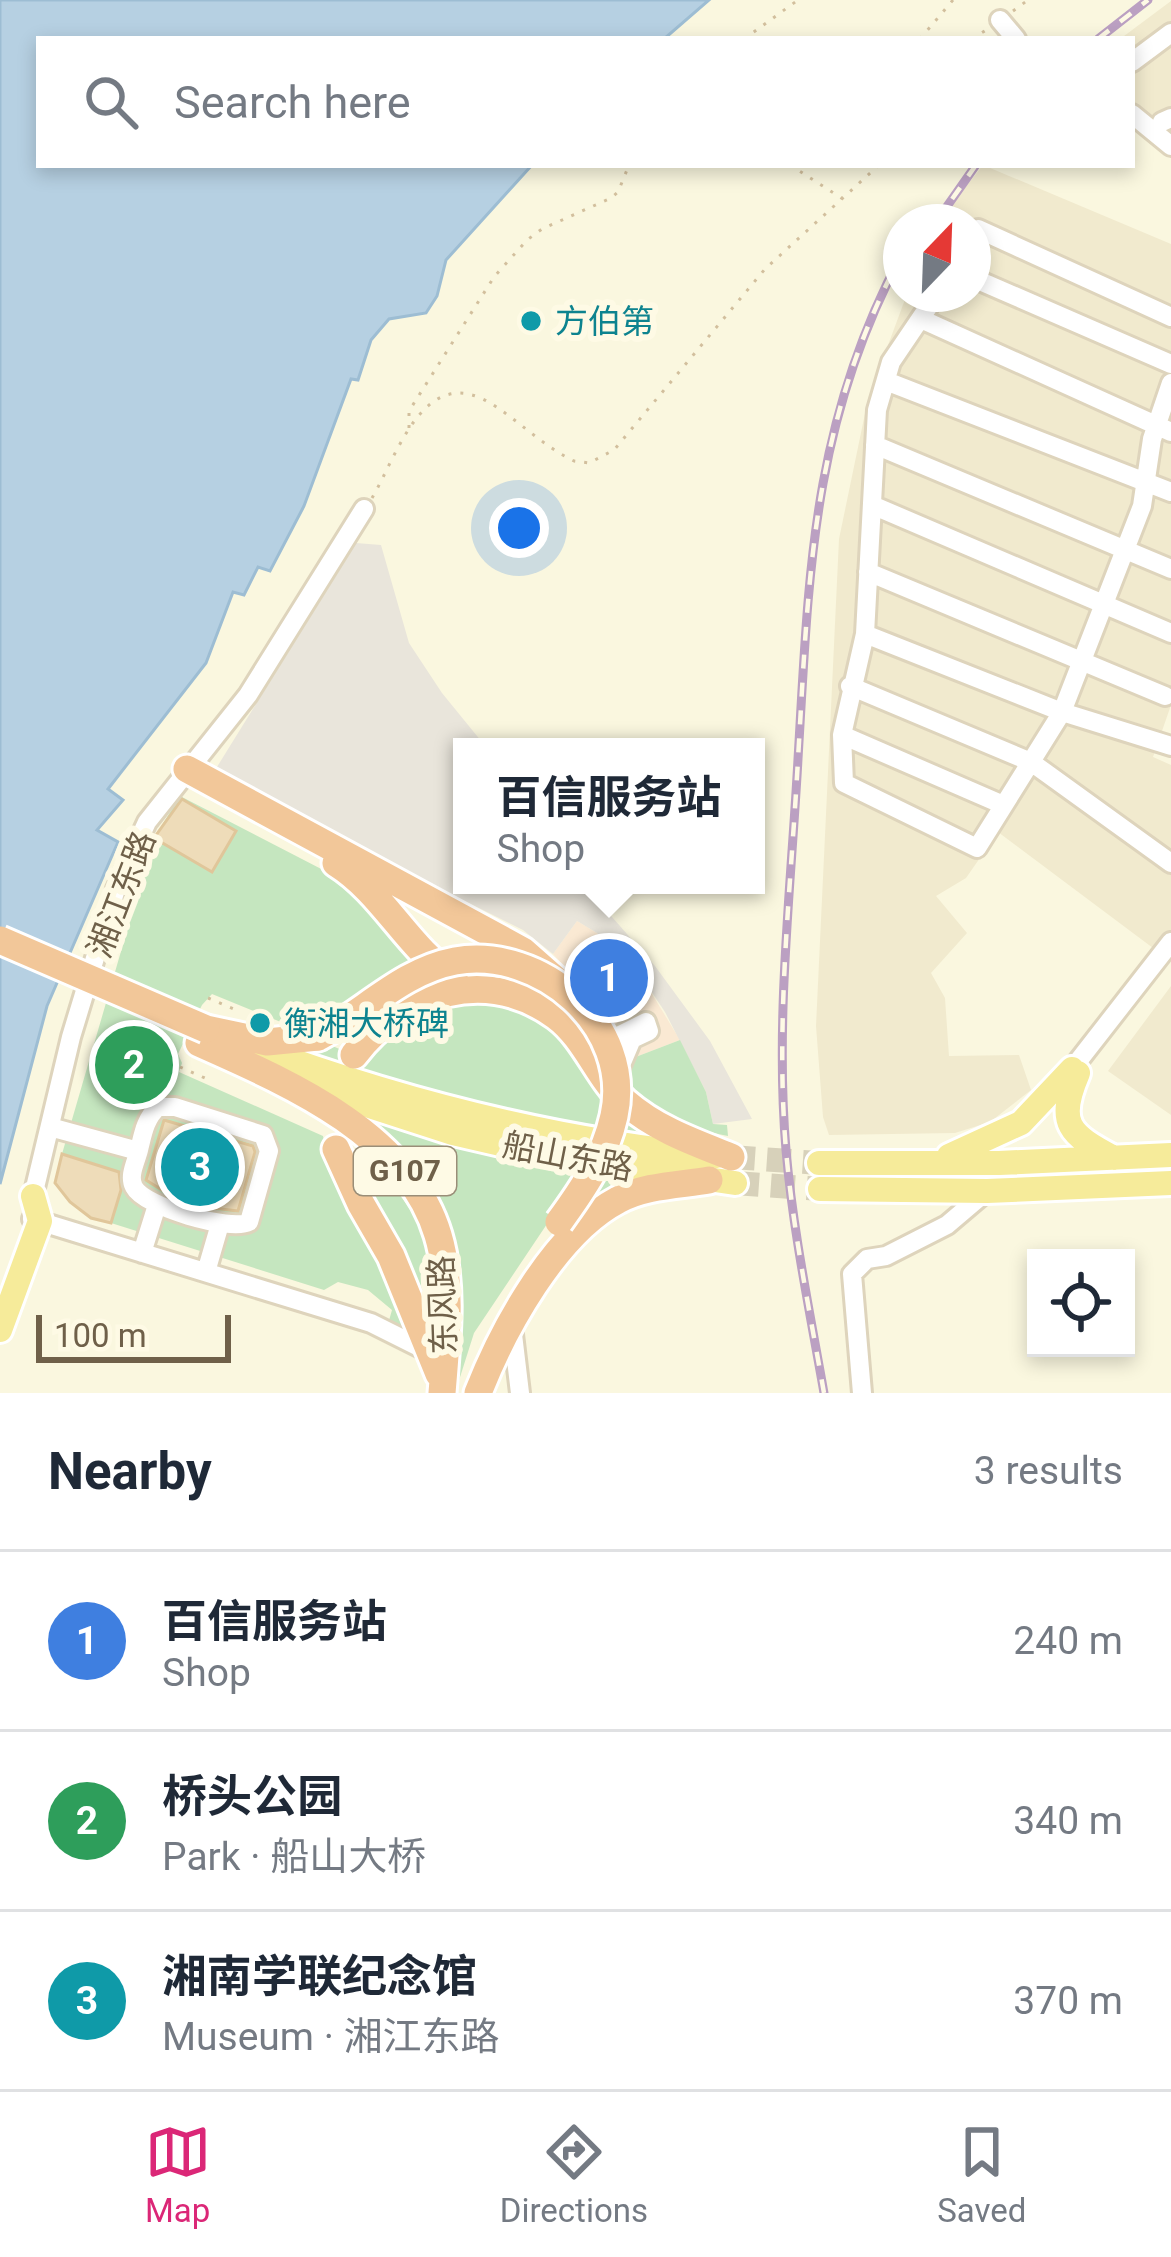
<!DOCTYPE html>
<meta charset="utf-8">
<style>
:root{--surface:#fff;--page:#f6f6f7;--text:#1f2937;--muted:#747a83;--line:#e0e1e3;--accent:#db2777}
body{margin:0;font-family:Roboto,"Noto Sans SC",sans-serif;background:var(--page);color:var(--text)}
.controls{position:absolute;right:36px;bottom:36px;display:grid;overflow:hidden;border-radius:0px;box-shadow:0 6px 18px #0003}
.controls button{width:108px;height:108px;display:grid;place-items:center;padding:0;border:0;border-bottom:3px solid var(--line);background:var(--surface);color:var(--text);font:60px sans-serif}
.compass{position:absolute;left:883px;top:204px;width:108px;height:108px;border-radius:50%;background:var(--surface);box-shadow:0 6px 18px #0003;rotate:23deg}
.scale{position:absolute;left:36px;bottom:30px;width:195px;box-sizing:border-box;padding-left:12px;border:6px solid #6f6049;border-top:0;font-size:33px;line-height:42px;white-space:nowrap;color:#6f6049;-webkit-text-stroke:9px #fefae5;paint-order:stroke}
.you{position:absolute;left:519px;top:528px;width:42px;height:42px;margin:-30px;border:9px solid #fff;border-radius:50%;background:#1a73e8;box-shadow:0 0 0 18px #1a73e833}
.badge{display:grid;place-items:center;width:78px;height:78px;border-radius:50%;background:var(--accent);color:#fff;font-size:39px;font-weight:700}
.pin{position:absolute;translate:-50% -50%;border:6px solid #fff;box-shadow:0 3px 12px #0006}
.popup{position:absolute;left:453px;top:738px;width:312px;height:156px;box-sizing:border-box;display:grid;place-content:center;border-radius:0px;background:var(--surface);filter:drop-shadow(0 3px 9px #0005);font-size:39px;white-space:nowrap;color:var(--muted)}
.popup b{font-size:45px;color:var(--text)}
.popup::after{content:'';position:absolute;left:50%;top:100%;margin-left:-24px;border:24px solid transparent;border-top-color:var(--surface)}
.list{margin:0;padding:0;list-style:none}
h2{display:flex;justify-content:space-between;align-items:center;height:156px;margin:0;padding:0 48px;font-size:51px}
h2 small{font-size:39px;font-weight:400;color:var(--muted)}
.list li{display:grid;grid-template-columns:78px 1fr auto;gap:36px;align-items:center;box-sizing:border-box;height:180px;padding:0 48px;border-top:3px solid var(--line)}
.list b{display:block;font-size:45px;white-space:nowrap}
.list p{margin:0;font-size:39px;white-space:nowrap;color:var(--muted)}
.list em{font-size:39px;font-style:normal;color:var(--muted)}
.icon{flex:none;width:66px;height:66px;fill:none;stroke:currentColor;stroke-width:2;stroke-linecap:round;stroke-linejoin:round}
.map{position:relative;flex:none;width:1171px;height:1393px;overflow:hidden}
.search{position:absolute;background:var(--surface);box-shadow:0 6px 18px #0003;left:36px;right:36px;top:36px;height:132px;display:flex;align-items:center;gap:30px;box-sizing:border-box;padding:0 42px;border-radius:0px;color:var(--muted);font-size:45px}
.sheet{height:696px;background:var(--surface)}
nav{display:flex;justify-content:space-around;align-items:center;box-sizing:border-box;height:168px;border-top:3px solid var(--line);background:var(--surface);font-size:33px;color:var(--muted)}
nav a{display:grid;justify-items:center;gap:6px}
nav .on{color:var(--accent)}
.map>svg:first-child{display:block}
.residential{fill:#f1eace}
.commercial{fill:#fae9d3}
.industrial{fill:#e9e5db}
.green{fill:#c5e6bf}
.water{fill:#b6d0e2;stroke:#9dbdd3;stroke-width:3}
.building{fill:#eedcb9;stroke:#e0c69a;stroke-width:3}
.lines{fill:none;stroke-linecap:round;stroke-linejoin:round}
.major-tunnel{stroke:#d7d1ba;stroke-width:24;stroke-dasharray:24 12;stroke-linecap:butt}
.minor-casing{stroke:#ded4bc;stroke-width:24}
.major-casing{stroke:#fff;stroke-width:30}
.highway-casing{stroke:#fff;stroke-width:33}
.path{stroke:#d2bf9d;stroke-width:3;stroke-dasharray:3 9;stroke-linecap:butt}
.minor{stroke:#fff;stroke-width:18}
.major{stroke:#f6eb9a;stroke-width:24}
.highway{stroke:#f2c799;stroke-width:27}
.rail-casing{stroke:#bba0c2;stroke-width:9}
.rail{stroke:#fefae5;stroke-width:4.5;stroke-dasharray:14;stroke-linecap:butt}
.highway-bridge-casing{stroke:#fff;stroke-width:33;stroke-linecap:butt}
.highway-bridge{stroke:#f2c799;stroke-width:27}
.culture-dot{fill:#0f9aa8;stroke:#fefae5;stroke-width:4.5}
.labels{text-anchor:middle;stroke-width:12;stroke-linejoin:round;paint-order:stroke}
.shield{fill:#fefae5;stroke:#9a8e78;stroke-width:3}
.shield-label{font-size:30px;font-weight:bold;fill:#6f6049}
.culture-label{font-size:33px;fill:#0d838f;stroke:#fefae5;text-anchor:start}
.street-label{font-size:33px;fill:#6f6049;stroke:#fefae5}
</style>
<div class="map">
<svg width="1171" height="1393" viewBox="0 0 1171 1393">
<rect width="100%" height="100%" fill="#faf7df"/>
<path class="residential" d="M1171,1V140L1132,108V39H1120Z
M983,165L1171,244V705L1153,757L1171,765V931L1157,951L998,832L966,878L936,896L967,933L931,973L945,998L949,1056L1019,1055L1031,1090L990,1122L955,1133L829,1135L823,1117L816,1026L839,539L868,399L907,294H973V222H938Z
M1171,986V1115L1108,1071Z"/>
<path class="commercial" d="M577,921L597,933L641,976L680,1040L633,1058L625,1085L603,1019L584,988L553,954Z"/>
<path class="industrial" d="M356,543L381,545L409,643L442,693L486,747H462V885H584L655,966L710,1041L752,1119L713,1124L706,1092L665,1012L641,976L597,933L577,921L553,954L523,930L212,775Z"/>
<path class="green" d="M180,796L329,873L354,890L412,960L350,1005L298,1029L212,994L202,1005L178,1054L182,1063L179,1072L323,1136L329,1165L391,1282L409,1331L388,1324L392,1310L368,1290L338,1282L324,1290L111,1223L125,1174L62,1154L154,838Z
M491,999L555,1026L631,1126L645,1136L634,1138L454,1102L299,1053L328,1044L369,1062C398,1011 439,1007 491,999Z
M680,1040L706,1092L713,1124L727,1125L728,1136C688,1128 655,1113 625,1085L633,1058Z
M365,1118L456,1143L651,1178L588,1207L551,1218L474,1333L455,1393L453,1286L407,1156Z
M344,1152C421,1191 443,1258 432,1340Z"/>
<path class="water" d="M0,0H709L664,39H39V165H532L446,260L437,296L426,313L389,319L371,340L358,380L351,379L304,506L270,571L258,567L244,595L233,592L206,663L108,789L123,800L97,830L118,842L47,1006L0,1184Z"/>
<path class="building" d="M182,799L236,831L212,872L154,838Z
M593,938L649,994L626,1017L570,961Z
M164,1120L253,1146L255,1152L238,1211L213,1208L168,1194L146,1180Z
M62,1154L119,1172L121,1190L111,1223L91,1218L70,1202L55,1183Z"/>
<g class="lines">
<path class="major-tunnel" d="M731,1157L819,1163
M735,1183L820,1189"/>
<g class="minor-casing">
<path id="minor" d="M1000,20L1016,39
M1132,62L1171,33
M1132,114L1171,146
M1162,122L1171,118
M973,237L978,229L1171,317
M973,278L1171,364
M937,294L891,362L877,410L865,634L842,735L844,783L977,848L1062,712L1142,506L1152,439L1171,383
M921,319L1171,432
M886,381L1171,492
M875,445L1171,569
M872,505L1171,633
M868,572L1165,696
M865,634L1062,712L1171,746
M850,686L1031,762L1171,863
M842,735L1001,804
M597,1039L614,1038L646,1022L649,1031L632,1039L618,1072
M1072,1069L1171,942
M158,1107H175L263,1135L269,1151L249,1222C231,1232 144,1207 134,1187C128,1176 136,1162 139,1150C143,1134 145,1119 158,1107Z
M50,1127L138,1151
M33,1196L71,1037L116,889L147,822L248,695L364,509
M32,1219L371,1323L431,1353
M142,1253L157,1205
M206,1272L220,1224
M512,1326L520,1393
M862,1393L852,1274L867,1259L886,1256L947,1225L987,1191"/>
</g>
<g class="major-casing">
<path id="major" d="M244,1043C397,1100 554,1141 717,1156
M1078,1073C1056,1124 1069,1134 1114,1158
M302,1084L453,1133L553,1156L735,1183
M949,1156L1021,1123L1072,1069
M819,1163H999L1171,1155
M820,1189L987,1191L1171,1183
M0,1330L40,1221L33,1196"/>
</g>
<g class="highway-casing">
<path id="highway" d="M187,769L523,951L557,981
M336,863C384,893 407,948 454,978
M206,1029L267,1042L318,1037
M199,1043C289,1083 408,1134 438,1235C453,1285 446,1342 442,1393
M354,1055C403,991 487,966 556,1016C586,1038 598,1078 625,1102C656,1129 693,1142 731,1157
M336,1149L361,1204L391,1256L439,1374
M478,1393C503,1329 555,1233 618,1200C645,1185 680,1185 709,1180"/>
</g>
<path class="path" d="M1013,11L1028,0
M744,39L798,0
M920,39L953,0
M972,39L986,30
M790,165L843,199
M409,428V411L494,277L527,240L542,229L611,198L618,192L629,165
M372,498C399,452 425,359 495,406C522,424 545,447 574,461L589,463L614,450L765,269L879,165
M208,998L236,1010
M180,1067L207,1079"/>
<use href="#minor" class="minor"/>
<use href="#major" class="major"/>
<use href="#highway" class="highway"/>
<g class="rail-casing">
<path id="rail" d="M1098,39L1148,0
M936,222L976,165
M824,1393C810,1313 793,1231 786,1150C775,1021 791,888 798,759C809,575 811,425 901,256"/>
</g>
<use href="#rail" class="rail"/>
<g class="highway-bridge-casing">
<path id="highway-bridge" d="M0,940L206,1029
M318,1037C364,1013 402,971 455,961C540,946 634,1025 614,1116C605,1157 583,1189 559,1222"/>
</g>
<use href="#highway-bridge" class="highway-bridge"/>
</g>
<g class="culture-dot">
<circle cx="531" cy="321" r="12"/>
<circle cx="260" cy="1023" r="12"/>
</g>
<g class="labels">
<rect class="shield" x="354" y="1147" width="102" height="48" rx="9"/>
<g class="shield-label">
<text x="405" y="1181">G107</text>
</g>
<g class="culture-label">
<text x="555" y="333">方伯第</text>
<text x="284" y="1035">衡湘大桥碑</text>
</g>
<g class="street-label">
<text transform="translate(121 894) rotate(-69)" y="12">湘江东路</text>
<text transform="translate(568 1156) rotate(11)" y="12">船山东路</text>
<text transform="translate(442 1305) rotate(-92)" y="12">东风路</text>
</g>
</g>
</svg>
<div class="controls">
<button><svg class="icon" aria-label="locate" viewBox="0 0 24 24"><circle cx="12" cy="12" r="6"/><path d="M12 2v4M12 18v4M2 12h4M18 12h4"/></svg></button>
</div>
<svg class="compass" viewBox="-18 -18 36 36"><path d="M0-13l5 13h-10z" fill="#e53935"/><path d="M0 13l5-13h-10z" fill="#747a83"/></svg>
<div class="scale">100 m</div>
<div class="you"></div>
<div class="pin badge" style="left:609px;top:978px;background:#3f7fe0">1</div>
<div class="popup"><b>百信服务站</b>Shop</div>
<div class="pin badge" style="left:134px;top:1065px;background:#2e9e5b">2</div>
<div class="pin badge" style="left:200px;top:1167px;background:#0f9aa8">3</div>
<div class="search"><svg class="icon" aria-label="search" viewBox="0 0 24 24"><circle cx="10" cy="10" r="6"/><path d="M15 15l6 6"/></svg>Search here</div>
</div>
<section class="sheet">
<h2>Nearby<small>3 results</small></h2>
<ul class="list">
<li><span class="badge" style="background:#3f7fe0">1</span><div><b>百信服务站</b><p>Shop</p></div><em>240 m</em></li>
<li><span class="badge" style="background:#2e9e5b">2</span><div><b>桥头公园</b><p>Park · 船山大桥</p></div><em>340 m</em></li>
<li><span class="badge" style="background:#0f9aa8">3</span><div><b>湘南学联纪念馆</b><p>Museum · 湘江东路</p></div><em>370 m</em></li>
</ul>
</section>
<nav>
<a class="on"><svg class="icon" aria-label="map" viewBox="0 0 24 24"><path d="M3 6l6-2 6 2 6-2v14l-6 2-6-2-6 2zM9 4v14M15 6v14"/></svg>Map</a>
<a><svg class="icon" aria-label="directions" viewBox="0 0 24 24"><path d="M12 3l9 9-9 9-9-9zM9 14v-3h6M13 9l2 2-2 2"/></svg>Directions</a>
<a><svg class="icon" aria-label="saved" viewBox="0 0 24 24"><path d="M7 4h10v16l-5-4-5 4z"/></svg>Saved</a>
</nav>
